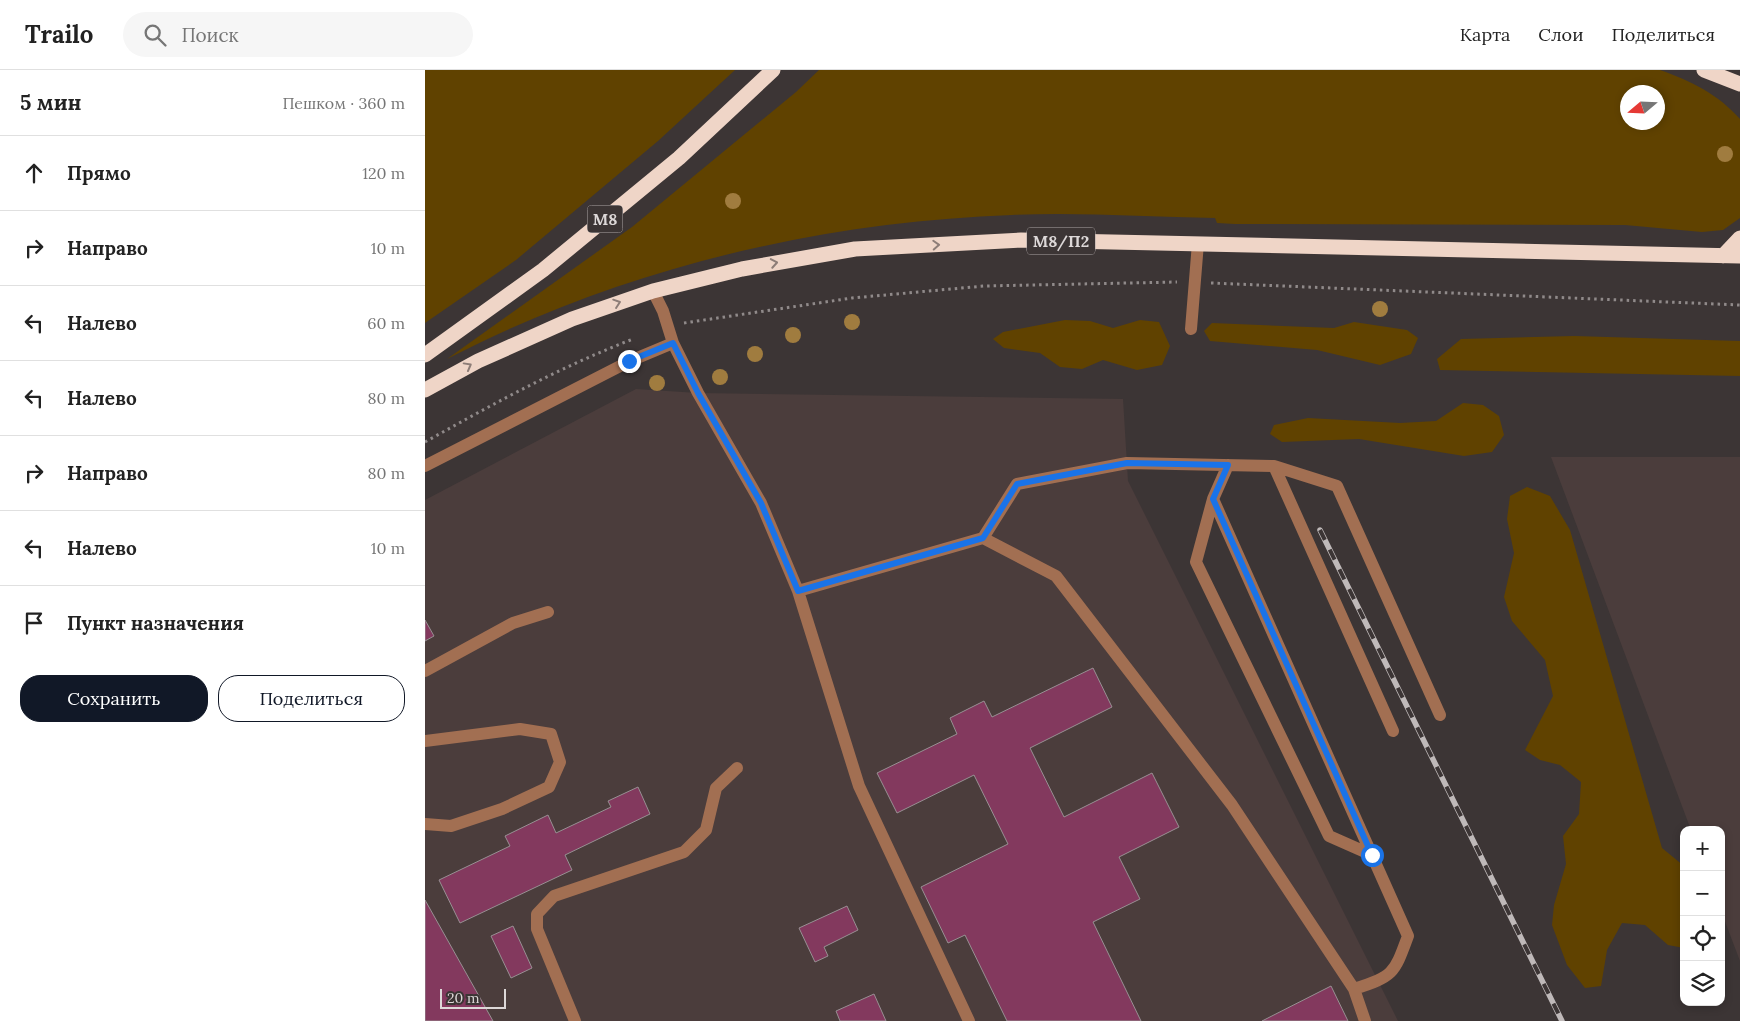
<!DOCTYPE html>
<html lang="ru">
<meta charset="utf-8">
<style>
:root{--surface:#fff;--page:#f6f6f6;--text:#222;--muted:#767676;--line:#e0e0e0;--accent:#111827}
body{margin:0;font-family:Lora,serif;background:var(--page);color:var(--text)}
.controls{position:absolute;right:15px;bottom:15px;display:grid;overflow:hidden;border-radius:10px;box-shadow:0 2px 8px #0003}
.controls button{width:45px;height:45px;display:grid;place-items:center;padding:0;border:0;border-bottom:1px solid var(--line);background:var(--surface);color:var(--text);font:25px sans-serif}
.compass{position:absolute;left:1195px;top:15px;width:45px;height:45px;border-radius:50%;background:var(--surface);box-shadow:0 2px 8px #0003;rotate:251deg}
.scale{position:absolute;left:15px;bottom:12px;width:66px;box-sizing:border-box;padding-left:5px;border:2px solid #ddd8d8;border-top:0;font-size:14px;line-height:18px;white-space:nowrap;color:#ddd8d8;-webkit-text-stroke:4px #3c3535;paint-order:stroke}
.stop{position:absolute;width:15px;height:15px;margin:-11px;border:4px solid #1a73e8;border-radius:50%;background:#fff}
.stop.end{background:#1a73e8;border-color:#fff;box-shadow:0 1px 5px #0008}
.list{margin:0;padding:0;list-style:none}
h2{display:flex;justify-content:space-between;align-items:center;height:65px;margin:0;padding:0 20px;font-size:21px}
h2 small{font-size:16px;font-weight:400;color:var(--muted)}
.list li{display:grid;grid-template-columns:32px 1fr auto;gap:15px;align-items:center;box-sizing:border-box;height:75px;padding:0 20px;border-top:1px solid var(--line)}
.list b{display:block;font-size:19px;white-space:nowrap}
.list em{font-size:16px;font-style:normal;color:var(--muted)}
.actions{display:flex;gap:10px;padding:15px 20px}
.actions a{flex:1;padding:11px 0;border:1px solid var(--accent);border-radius:20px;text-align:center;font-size:18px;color:var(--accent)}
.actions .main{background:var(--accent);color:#fff}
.icon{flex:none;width:28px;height:28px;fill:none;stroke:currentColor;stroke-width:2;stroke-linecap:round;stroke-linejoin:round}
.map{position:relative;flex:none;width:1315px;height:951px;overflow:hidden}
header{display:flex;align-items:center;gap:30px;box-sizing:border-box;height:70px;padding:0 25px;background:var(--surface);border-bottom:1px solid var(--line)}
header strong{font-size:24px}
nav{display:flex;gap:28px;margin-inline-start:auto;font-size:18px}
.search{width:350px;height:45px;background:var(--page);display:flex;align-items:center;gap:12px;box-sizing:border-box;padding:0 18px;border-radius:28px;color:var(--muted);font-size:19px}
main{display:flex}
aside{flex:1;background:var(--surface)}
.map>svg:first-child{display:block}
.built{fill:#4b3d3c}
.green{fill:#604200;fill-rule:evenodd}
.building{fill:#83395e;stroke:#989093}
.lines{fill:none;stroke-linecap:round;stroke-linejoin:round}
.path{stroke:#908a8a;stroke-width:3;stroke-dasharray:2.5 4;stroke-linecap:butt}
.minor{stroke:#a26f52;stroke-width:12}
.highway{stroke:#efd5c7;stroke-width:15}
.rail-casing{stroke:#bfb9b9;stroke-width:5.5}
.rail{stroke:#3c3535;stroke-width:4;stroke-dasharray:11;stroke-linecap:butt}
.tree{fill:#a07c3f}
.oneway{stroke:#8d7d77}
.route{stroke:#1a73e8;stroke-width:6}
.labels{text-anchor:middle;stroke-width:5;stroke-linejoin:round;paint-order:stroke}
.shield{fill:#3c3535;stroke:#ada7a7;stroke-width:1}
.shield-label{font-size:16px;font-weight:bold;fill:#ddd8d8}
</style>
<header>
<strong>Trailo</strong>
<div class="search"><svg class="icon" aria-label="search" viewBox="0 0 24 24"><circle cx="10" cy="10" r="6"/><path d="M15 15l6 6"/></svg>Поиск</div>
<nav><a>Карта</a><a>Слои</a><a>Поделиться</a></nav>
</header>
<main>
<aside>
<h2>5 мин<small>Пешком · 360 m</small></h2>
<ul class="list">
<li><svg class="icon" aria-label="ahead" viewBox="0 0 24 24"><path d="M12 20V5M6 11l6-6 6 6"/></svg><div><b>Прямо</b></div><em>120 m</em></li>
<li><svg class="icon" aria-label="right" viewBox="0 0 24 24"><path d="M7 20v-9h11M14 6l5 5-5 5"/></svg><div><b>Направо</b></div><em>10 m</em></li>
<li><svg class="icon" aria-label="left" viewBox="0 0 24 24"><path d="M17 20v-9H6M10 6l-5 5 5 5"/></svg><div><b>Налево</b></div><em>60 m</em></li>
<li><svg class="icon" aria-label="left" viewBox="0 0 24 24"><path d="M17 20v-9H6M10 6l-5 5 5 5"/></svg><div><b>Налево</b></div><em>80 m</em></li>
<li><svg class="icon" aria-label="right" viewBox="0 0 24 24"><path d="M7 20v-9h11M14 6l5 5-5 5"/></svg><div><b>Направо</b></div><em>80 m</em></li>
<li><svg class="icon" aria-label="left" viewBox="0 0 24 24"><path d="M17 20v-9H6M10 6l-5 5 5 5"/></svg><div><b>Налево</b></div><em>10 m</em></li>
<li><svg class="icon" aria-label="arrive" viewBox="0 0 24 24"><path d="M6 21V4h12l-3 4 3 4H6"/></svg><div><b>Пункт назначения</b></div></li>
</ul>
<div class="actions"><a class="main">Сохранить</a><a>Поделиться</a></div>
</aside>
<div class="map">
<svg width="1315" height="951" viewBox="0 0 1315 951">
<rect width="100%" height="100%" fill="#3c3535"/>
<path class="built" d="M211,319L273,323L698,329L703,411L973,951H0V430Z
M1126,387H1315V891L1296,841V760H1266Z"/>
<path class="green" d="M0,0H310L233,71L91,190L0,253Z
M394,0H1235C1266,11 1293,24 1315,49V148L1298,160L1277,162L1200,155L810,154L792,153L790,148C722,147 654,142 587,145C392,152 196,199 22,289L207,157L371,22ZM1202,22H1232V52H1202Z
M640,250L665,251L688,258L715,250L734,252L745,276L737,295L712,300L678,290L657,299L635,297L615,283L579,278L568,269L578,262Z
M929,252L982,260L993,268L986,284L955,295L892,280L785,271L779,261L787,253L909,258Z
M1149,266L1315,271V306L1015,300L1012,289L1036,269Z
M1038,333L1058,335L1074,346L1079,365L1067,382L1039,386L934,369L857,372L845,364L849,355L883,348L975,353L1011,351Z
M1102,417L1125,426L1145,460L1237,778L1259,796V878L1243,875L1220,855L1197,853L1182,880L1176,916L1160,918L1142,895L1127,855L1129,835L1141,794L1138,766L1154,744L1156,712L1135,695L1115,690L1100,680L1128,626L1120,590L1087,551L1079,527L1089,483L1082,449L1085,426Z"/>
<path class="building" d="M0,550L9,566L0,571Z
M668,598L687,637L605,678L639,747L727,703L754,757L694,787L715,829L668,852L716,951H582L540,865L523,873L496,817L583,774L549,705L472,743L452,703L532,664L525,648L559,631L567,647Z
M213,717L225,744L140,785L147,800L35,853L14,810L85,776L80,766L123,745L131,763L186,737L183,731Z
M0,830L68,951H0Z
M422,836L433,860L399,877L403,886L390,892L374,858Z
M88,856L107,898L86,908L66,866Z
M906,916L923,951H837Z
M449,924L461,951H415L411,941Z"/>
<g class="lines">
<path class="path" d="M786,213L1315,235
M259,253L427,228L559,216L752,212
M0,372C68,334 135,297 208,269"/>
<path class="minor" d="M228,221L238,241L248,273L273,323L336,433L373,521L434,716L544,951
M766,259L773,173
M803,395L788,429L983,866C969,904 969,906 929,919
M0,396L205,291L248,273
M849,396L912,416L1015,645
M788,429L771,492L904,766L947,785
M558,468L592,414L702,393L849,396L968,661
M373,521L558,468L631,506L807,735L929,919L940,951
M0,601L88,553L123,542
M0,671L95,659L126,664L135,692L124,717L77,739L26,756L0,754
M150,951L112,859V844L129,826L259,782L281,760L291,718L312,698"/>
<path class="highway" d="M1279,0L1315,14
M1298,186L1315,168
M0,285L118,200L254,88L348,0
M0,320L53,291L147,249L228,221L317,199L430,179L596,170L1315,186"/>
<g class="rail-casing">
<path id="rail" d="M895,460L1137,951"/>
</g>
<use href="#rail" class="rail"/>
</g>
<g class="tree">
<circle cx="1300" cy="84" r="8"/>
<circle cx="308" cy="131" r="8"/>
<circle cx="955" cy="239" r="8"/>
<circle cx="427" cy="252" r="8"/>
<circle cx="368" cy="265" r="8"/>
<circle cx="330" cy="284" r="8"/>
<circle cx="295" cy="307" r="8"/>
<circle cx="232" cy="313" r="8"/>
</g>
<defs><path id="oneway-chevron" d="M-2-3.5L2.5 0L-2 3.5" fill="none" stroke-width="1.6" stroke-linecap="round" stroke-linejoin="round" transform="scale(1.25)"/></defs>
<g class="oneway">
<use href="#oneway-chevron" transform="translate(511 175) rotate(-3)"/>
<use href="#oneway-chevron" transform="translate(349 193) rotate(-10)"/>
<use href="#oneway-chevron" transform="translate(192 233) rotate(-19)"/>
<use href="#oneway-chevron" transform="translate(43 296) rotate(-29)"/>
</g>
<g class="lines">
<path class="route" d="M204,291L248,273L273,323L336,433L373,521L558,468L592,414L702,393L803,395L788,429L947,785"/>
</g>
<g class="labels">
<g class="shield">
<rect x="162.5" y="135.5" width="35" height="27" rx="4"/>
<rect x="602" y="157.5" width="68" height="27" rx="4"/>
</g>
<g class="shield-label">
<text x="180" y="155">М8</text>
<text x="636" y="177">М8/П2</text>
</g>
</g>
</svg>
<div class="controls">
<button>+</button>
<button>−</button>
<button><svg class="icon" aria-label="locate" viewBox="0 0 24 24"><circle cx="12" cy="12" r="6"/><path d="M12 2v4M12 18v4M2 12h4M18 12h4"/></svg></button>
<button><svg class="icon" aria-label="layers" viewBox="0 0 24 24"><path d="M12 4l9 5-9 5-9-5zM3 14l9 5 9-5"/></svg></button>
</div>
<svg class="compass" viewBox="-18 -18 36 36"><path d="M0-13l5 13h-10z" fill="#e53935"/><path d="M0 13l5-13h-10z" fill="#767676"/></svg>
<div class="scale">20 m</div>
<div class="stop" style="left:947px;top:785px"></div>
<div class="stop end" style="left:204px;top:291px"></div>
</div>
</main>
